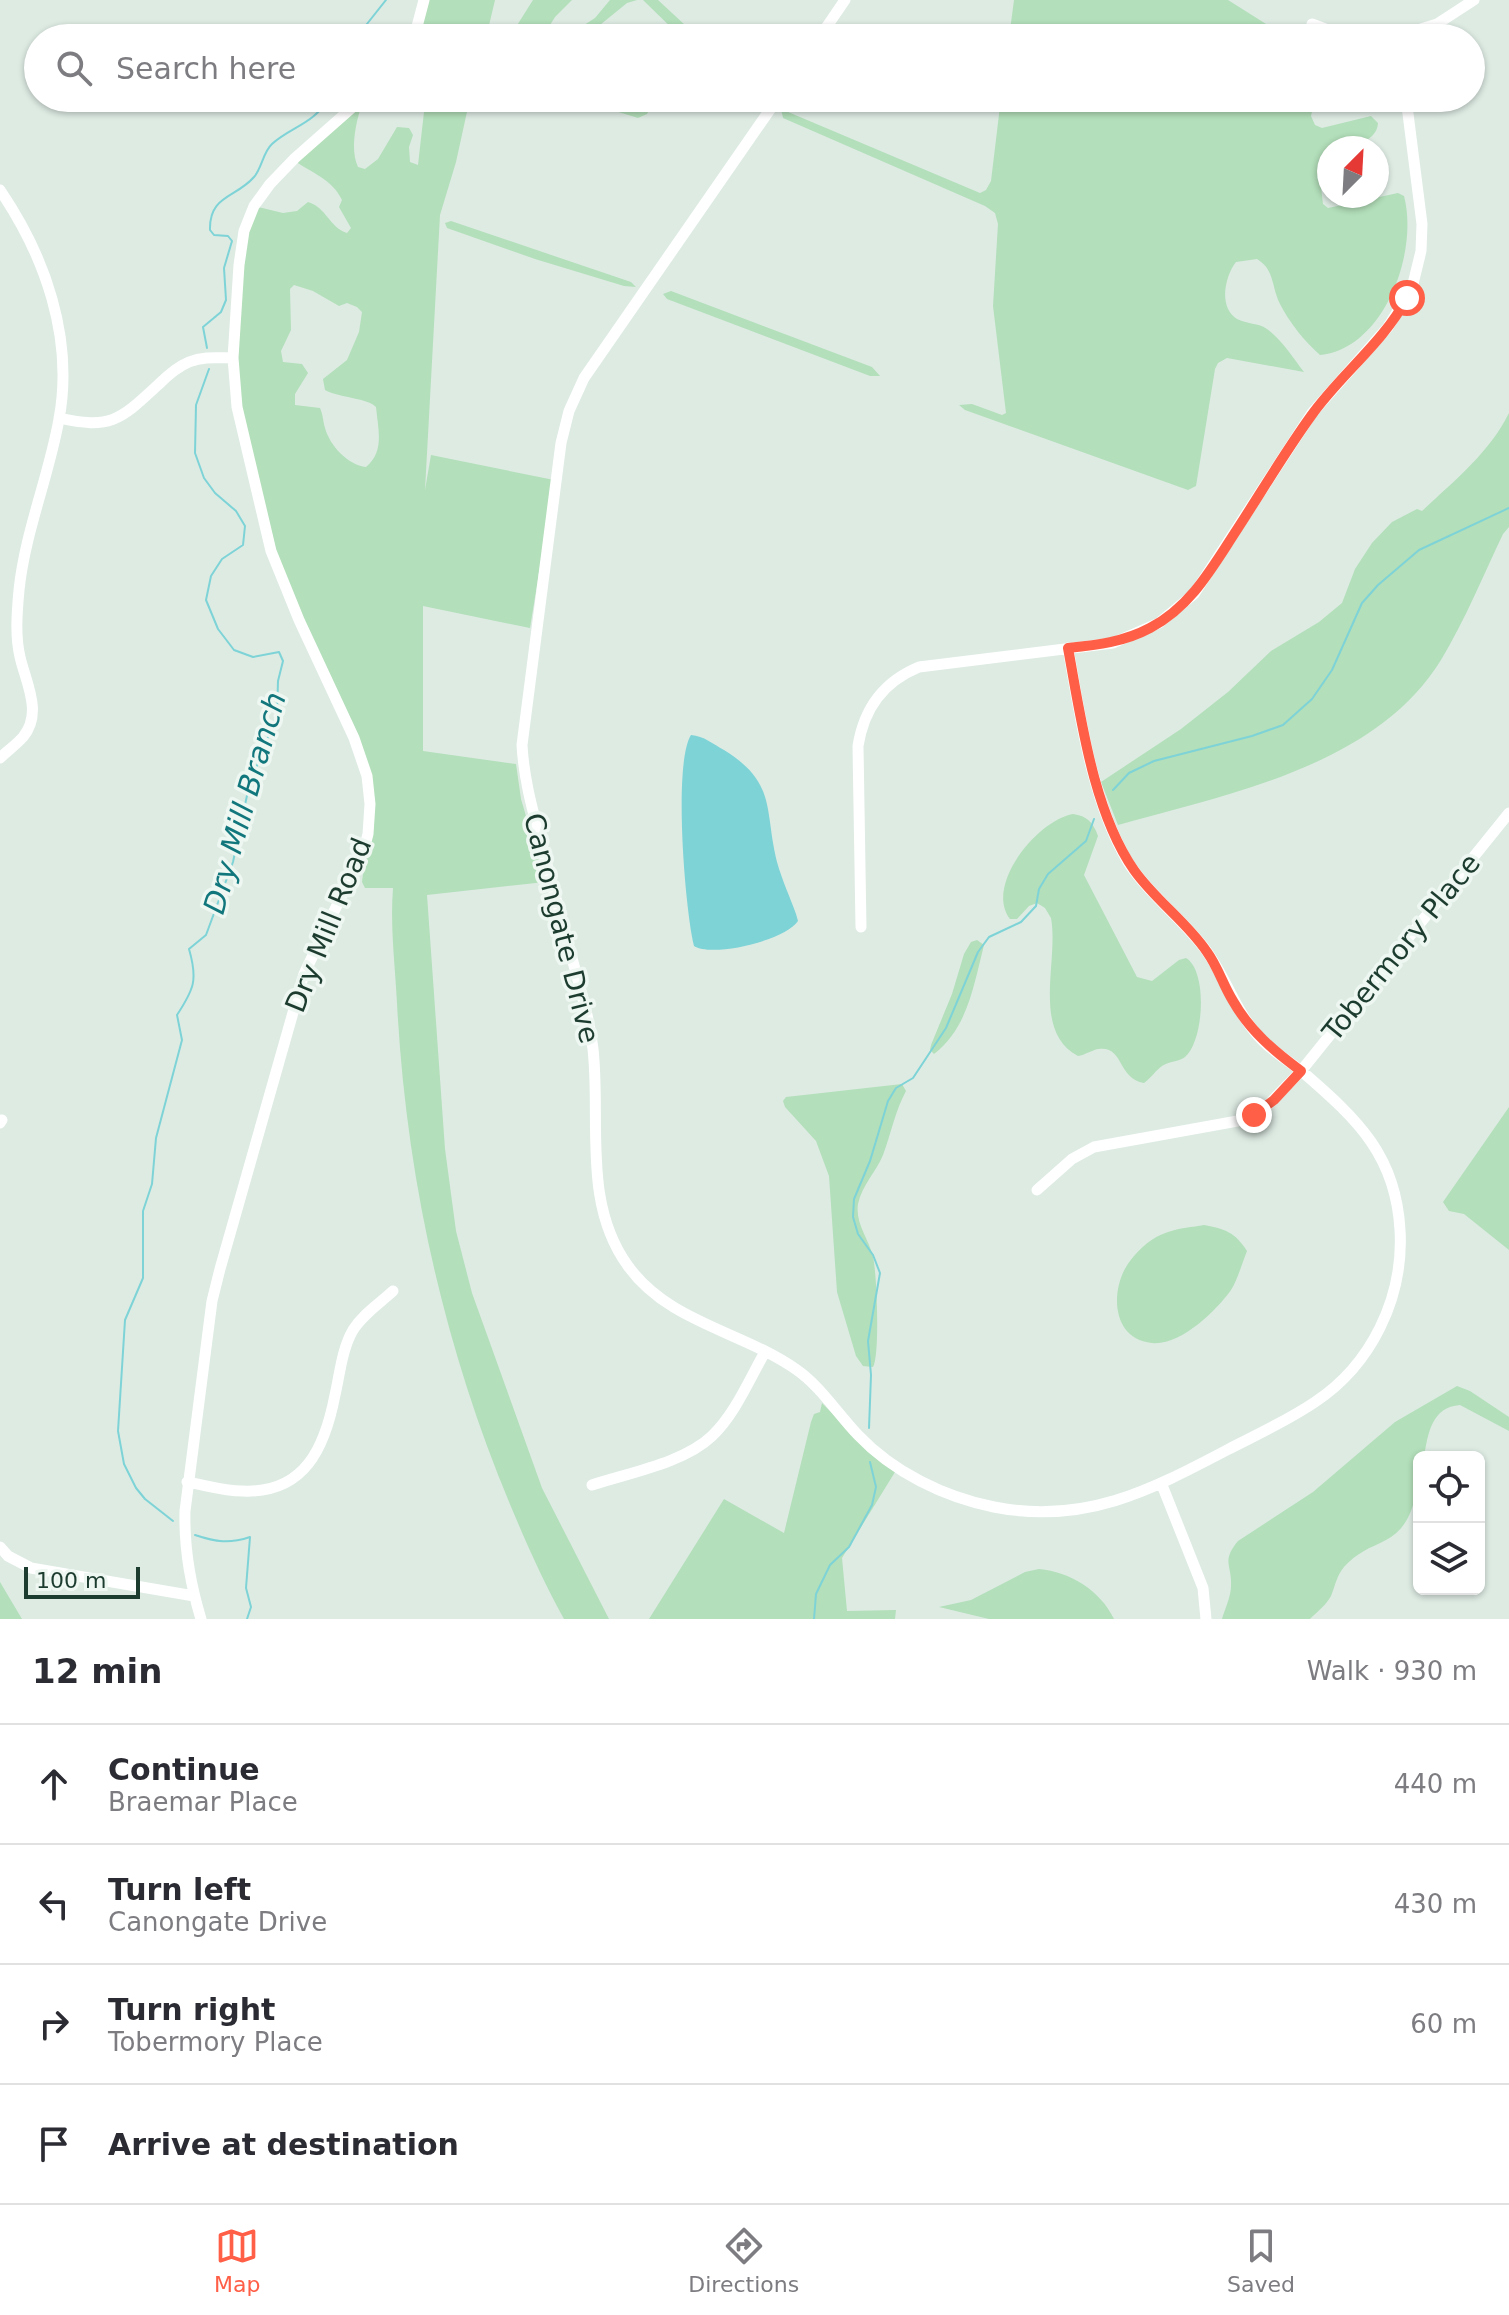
<!DOCTYPE html>
<meta charset="utf-8">
<style>
:root{--surface:#fff;--page:#f7f7f7;--text:#2b2b33;--muted:#7c7c81;--line:#e1e1e2;--accent:#ff5f47}
body{margin:0;font-family:"DejaVu Sans",sans-serif;background:var(--page);color:var(--text)}
.controls{position:absolute;right:24px;bottom:24px;display:grid;overflow:hidden;border-radius:12px;box-shadow:0 2px 6px #0004}
.controls button{width:72px;height:72px;display:grid;place-items:center;padding:0;border:0;border-bottom:2px solid var(--line);background:var(--surface);color:var(--text);font:40px sans-serif}
.compass{position:absolute;left:1317px;top:136px;width:72px;height:72px;border-radius:50%;background:var(--surface);box-shadow:0 2px 6px #0004;rotate:24deg}
.scale{position:absolute;left:24px;bottom:20px;width:116px;box-sizing:border-box;padding-left:8px;border:4px solid #1d3c30;border-top:0;font-size:22px;line-height:28px;white-space:nowrap;color:#1d3c30;-webkit-text-stroke:6px #eef7f1;paint-order:stroke}
.stop{position:absolute;width:24px;height:24px;margin:-18px;border:6px solid #ff5f47;border-radius:50%;background:#fff}
.stop.end{background:#ff5f47;border-color:#fff;box-shadow:0 2px 8px #0008}
.list{margin:0;padding:0;list-style:none}
h2{display:flex;justify-content:space-between;align-items:center;height:104px;margin:0;padding:0 32px;font-size:34px}
h2 small{font-size:26px;font-weight:400;color:var(--muted)}
.list li{display:grid;grid-template-columns:52px 1fr auto;gap:24px;align-items:center;box-sizing:border-box;height:120px;padding:0 32px;border-top:2px solid var(--line)}
.list b{display:block;font-size:30px;white-space:nowrap}
.list p{margin:0;font-size:26px;white-space:nowrap;color:var(--muted)}
.list em{font-size:26px;font-style:normal;color:var(--muted)}
.icon{flex:none;width:44px;height:44px;fill:none;stroke:currentColor;stroke-width:2;stroke-linecap:round;stroke-linejoin:round}
.map{position:relative;flex:none;width:1509px;height:1619px;overflow:hidden}
.search{position:absolute;background:var(--surface);box-shadow:0 2px 6px #0004;left:24px;right:24px;top:24px;height:88px;display:flex;align-items:center;gap:20px;box-sizing:border-box;padding:0 28px;border-radius:44px;color:var(--muted);font-size:30px}
.sheet{height:584px;background:var(--surface)}
nav{display:flex;justify-content:space-around;align-items:center;box-sizing:border-box;height:112px;border-top:2px solid var(--line);background:var(--surface);font-size:22px;color:var(--muted)}
nav a{display:grid;justify-items:center;gap:4px}
nav .on{color:var(--accent)}
.map>svg:first-child{display:block}
.green{fill:#b3dfba;fill-rule:evenodd}
.water{fill:#7ed3d7}
.lines{fill:none;stroke-linecap:round;stroke-linejoin:round}
.stream{stroke:#7ed3d7;stroke-width:2}
.minor{stroke:#fff;stroke-width:11}
.route{stroke:#ff5f47;stroke-width:10}
.labels{text-anchor:middle;stroke-width:7;stroke-linejoin:round;paint-order:stroke}
.street-label{font-size:28px;fill:#1d3c30;stroke:#eef7f1}
.water-label{font-size:30px;font-style:italic;fill:#12777d;stroke:#eef7f1}
</style>
<div class="map">
<svg width="1509" height="1619" viewBox="0 0 1509 1619">
<rect width="100%" height="100%" fill="#ddebe3"/>
<path class="green" d="M424,0H495L486,38H413Z
M533,0H572L555,17L542,38H509Z
M610,0H637L627,3L584,38H564L595,18Z
M643,0H658L699,38H682Z
M1014,0H1228L1288,38H1009Z
M364,98C357,117 349,148 358,167L365,169L378,159L397,127L409,128L413,135L409,147L410,162L418,165L424,112L405,98H470L456,162L440,215L425,490L431,455L554,480L530,628L423,606V751L516,764L521,799L545,882L427,895L445,1149L456,1231L472,1293L542,1488L609,1619H564C544,1583 528,1547 512,1509C444,1348 406,1177 397,1003C395,963 390,927 393,888H365L362,882L368,834L367,776L271,551L237,407L239,265L254,206L283,213L297,211L308,202C327,208 329,227 347,233L351,228L339,207L342,200C332,179 312,173 293,160ZM294,285L313,291L339,306L347,303L357,307L362,312L359,332L347,360L323,379L325,390C340,398 368,398 376,407C378,429 385,451 366,467C348,465 330,446 325,428C323,421 323,415 320,408L295,405V394L308,373L302,364L283,362L281,351L291,330L290,289Z
M573,98H651L653,102L647,114L638,118Z
M1001,98H1315L1311,116L1315,125L1322,128L1371,116L1378,123C1377,144 1346,148 1329,148V155L1319,171L1323,204L1328,208L1398,193L1404,196C1419,252 1384,349 1320,355C1305,342 1289,322 1280,304C1271,286 1275,270 1257,259L1236,262C1225,276 1218,307 1237,319C1246,324 1259,323 1267,329C1282,340 1293,358 1304,372L1227,358L1218,363L1215,369L1196,486L1188,490L965,410L959,405L972,404L1002,415L1006,413L993,306L998,224L995,213L985,206L783,118L781,109L980,193L986,190L991,181Z
M451,221L631,282L636,287L624,286L535,259L447,228L445,223Z
M671,291L872,367L880,376H870L667,299L663,294Z
M1509,413V527L1503,534C1483,576 1465,620 1441,660C1376,766 1228,794 1118,825L1101,782L1181,729L1228,692L1271,651L1319,622L1342,603L1355,569L1372,543L1392,522L1417,509L1422,511C1454,481 1490,452 1509,413Z
M1073,814C1087,816 1093,822 1098,836L1084,875L1137,977L1152,981L1179,960L1186,958C1208,971 1204,1041 1185,1057C1179,1062 1169,1061 1162,1066C1156,1070 1151,1078 1144,1083C1117,1078 1124,1045 1098,1049C1092,1050 1085,1055 1078,1056C1031,1031 1059,961 1051,918L1045,908L1037,903L1029,906L1017,919H1010C984,885 1038,820 1073,814Z
M977,940L984,945C974,984 968,1028 934,1054L930,1050L931,1045L952,994L964,954L971,942Z
M902,1084L906,1091C895,1111 891,1134 883,1155C876,1172 862,1185 858,1204C855,1224 869,1239 873,1257C877,1273 880,1356 873,1367L863,1366L856,1356L837,1292L829,1176L816,1141L785,1107L783,1101L786,1097Z
M1509,1107V1250L1464,1214L1449,1211L1443,1202Z
M1204,1225C1225,1229 1235,1232 1247,1251C1242,1263 1238,1279 1231,1290C1216,1311 1180,1346 1152,1343C1110,1339 1110,1287 1130,1261C1140,1248 1152,1237 1168,1232C1179,1228 1193,1227 1204,1225Z
M1457,1386L1470,1391L1509,1417V1431L1460,1405C1432,1407 1428,1433 1424,1457H1419C1419,1486 1415,1526 1386,1540C1370,1548 1356,1553 1344,1567C1337,1575 1335,1586 1331,1596C1326,1605 1317,1612 1310,1619H1222C1225,1609 1231,1596 1231,1586C1232,1564 1221,1562 1238,1541L1313,1492L1395,1422Z
M822,1403L866,1448L895,1472L842,1558L847,1611L896,1610L895,1619H649L724,1499L784,1533L811,1422L814,1414L820,1412Z
M1039,1569C1070,1572 1100,1590 1114,1619H989L939,1607L971,1600L1025,1572Z
M0,1582L22,1619H0Z"/>
<path class="water" d="M691,735C704,736 713,744 724,750C777,783 764,809 777,862C782,880 790,897 796,914L798,921C786,940 713,958 694,946C685,910 673,763 691,735Z"/>
<g class="lines">
<path class="stream" d="M351,38L359,34L386,0
M207,348L203,327L221,312L226,300L224,268L232,241L228,236L214,235L210,230C209,195 236,198 254,177C262,168 263,152 272,144C292,126 315,124 328,98
M1113,790L1129,773L1154,761L1252,736L1283,725L1312,699L1332,670L1362,603L1378,585L1419,550L1509,508
M869,1428L871,1375L868,1341L880,1273L873,1255L858,1234L853,1217L854,1199L870,1161L888,1101L896,1088L913,1078L946,1028L978,952L989,937L1021,922L1036,906L1039,889L1048,874L1086,841L1094,819
M173,1521L145,1499L136,1488L124,1464L118,1431L125,1320L143,1278V1211L152,1184L156,1138L182,1040L177,1015C194,989 198,980 189,949L206,935L233,862L249,786L277,714L278,681L283,661L279,652L253,657L234,650L218,629L206,600L211,576L222,559L243,545L245,526L236,511L215,493L204,478L195,453L196,405L209,369
M195,1535C216,1542 229,1544 250,1537L246,1588L251,1607L247,1619
M814,1619L816,1594L830,1565L849,1547L872,1505L876,1487L870,1462"/>
<path class="minor" d="M1312,24L1333,32L1363,38
M414,38L424,0
M819,38L845,0
M1392,38L1437,24L1474,0
M778,98L584,378L569,411L561,443L522,745C524,783 535,818 544,854C555,894 565,933 576,973C583,998 590,1023 593,1049C601,1121 582,1203 628,1266C669,1323 742,1331 797,1370C821,1387 837,1413 858,1435C893,1472 944,1497 994,1507C1084,1525 1149,1491 1227,1450C1256,1435 1287,1421 1315,1402C1371,1365 1404,1298 1400,1230C1396,1156 1358,1120 1305,1074C1291,1062 1274,1053 1261,1039C1234,1011 1226,975 1202,945C1179,916 1148,893 1128,862C1092,802 1080,716 1068,648
M0,190C45,256 74,338 59,419C49,476 25,532 19,590C17,612 15,636 20,657C26,683 43,713 23,737C16,745 7,751 0,758
M59,418C112,430 121,419 159,384C168,375 177,367 189,362C204,356 218,358 233,358
M861,927L858,746C864,708 883,682 919,667L1113,643L1159,623L1194,594L1312,413L1388,327L1412,288L1421,251L1422,224L1406,98
M0,1123L2,1120
M1037,1190L1072,1159L1094,1147L1243,1120L1265,1108L1301,1071L1509,813
M187,1482C205,1485 224,1491 242,1491C305,1494 325,1447 335,1395C340,1373 342,1349 353,1330C363,1314 380,1303 393,1291
M592,1485C628,1473 684,1463 712,1436C735,1414 749,1380 765,1352
M1162,1485L1203,1588L1206,1619
M0,1547L8,1556L31,1568L194,1596
M201,1619C190,1583 184,1549 185,1511L212,1301L220,1269L304,974L364,849L368,834L370,804L367,776L354,738L299,620L271,551L237,407L233,358L239,265L244,231L254,206L270,184L295,158L363,98"/>
</g>
<g class="lines">
<path class="route" d="M1254,1115L1274,1100L1301,1071C1274,1051 1250,1031 1233,1001C1223,985 1218,967 1207,952C1187,922 1155,900 1134,870C1093,811 1081,718 1068,648C1097,645 1124,642 1150,628C1192,606 1213,566 1238,528C1262,491 1285,452 1311,416C1340,375 1383,343 1407,298"/>
</g>
<g class="labels">
<g class="street-label">
<text transform="translate(328 925) rotate(-68)" y="10">Dry Mill Road</text>
<text transform="translate(562 928) rotate(76)" y="10">Canongate Drive</text>
<text transform="translate(1401 947) rotate(-51)" y="10">Tobermory Place</text>
</g>
<g class="water-label">
<text transform="translate(245 803) rotate(-74)" y="10">Dry Mill Branch</text>
</g>
</g>
</svg>
<div class="controls">
<button><svg class="icon" aria-label="locate" viewBox="0 0 24 24"><circle cx="12" cy="12" r="6"/><path d="M12 2v4M12 18v4M2 12h4M18 12h4"/></svg></button>
<button><svg class="icon" aria-label="layers" viewBox="0 0 24 24"><path d="M12 4l9 5-9 5-9-5zM3 14l9 5 9-5"/></svg></button>
</div>
<svg class="compass" viewBox="-18 -18 36 36"><path d="M0-13l5 13h-10z" fill="#e53935"/><path d="M0 13l5-13h-10z" fill="#7c7c81"/></svg>
<div class="scale">100 m</div>
<div class="stop" style="left:1407px;top:298px"></div>
<div class="stop end" style="left:1254px;top:1115px"></div>
<div class="search"><svg class="icon" aria-label="search" viewBox="0 0 24 24"><circle cx="10" cy="10" r="6"/><path d="M15 15l6 6"/></svg>Search here</div>
</div>
<section class="sheet">
<h2>12 min<small>Walk · 930 m</small></h2>
<ul class="list">
<li><svg class="icon" aria-label="ahead" viewBox="0 0 24 24"><path d="M12 20V5M6 11l6-6 6 6"/></svg><div><b>Continue</b><p>Braemar Place</p></div><em>440 m</em></li>
<li><svg class="icon" aria-label="left" viewBox="0 0 24 24"><path d="M17 20v-9H6M10 6l-5 5 5 5"/></svg><div><b>Turn left</b><p>Canongate Drive</p></div><em>430 m</em></li>
<li><svg class="icon" aria-label="right" viewBox="0 0 24 24"><path d="M7 20v-9h11M14 6l5 5-5 5"/></svg><div><b>Turn right</b><p>Tobermory Place</p></div><em>60 m</em></li>
<li><svg class="icon" aria-label="arrive" viewBox="0 0 24 24"><path d="M6 21V4h12l-3 4 3 4H6"/></svg><div><b>Arrive at destination</b></div></li>
</ul>
</section>
<nav>
<a class="on"><svg class="icon" aria-label="map" viewBox="0 0 24 24"><path d="M3 6l6-2 6 2 6-2v14l-6 2-6-2-6 2zM9 4v14M15 6v14"/></svg>Map</a>
<a><svg class="icon" aria-label="directions" viewBox="0 0 24 24"><path d="M12 3l9 9-9 9-9-9zM9 14v-3h6M13 9l2 2-2 2"/></svg>Directions</a>
<a><svg class="icon" aria-label="saved" viewBox="0 0 24 24"><path d="M7 4h10v16l-5-4-5 4z"/></svg>Saved</a>
</nav>
